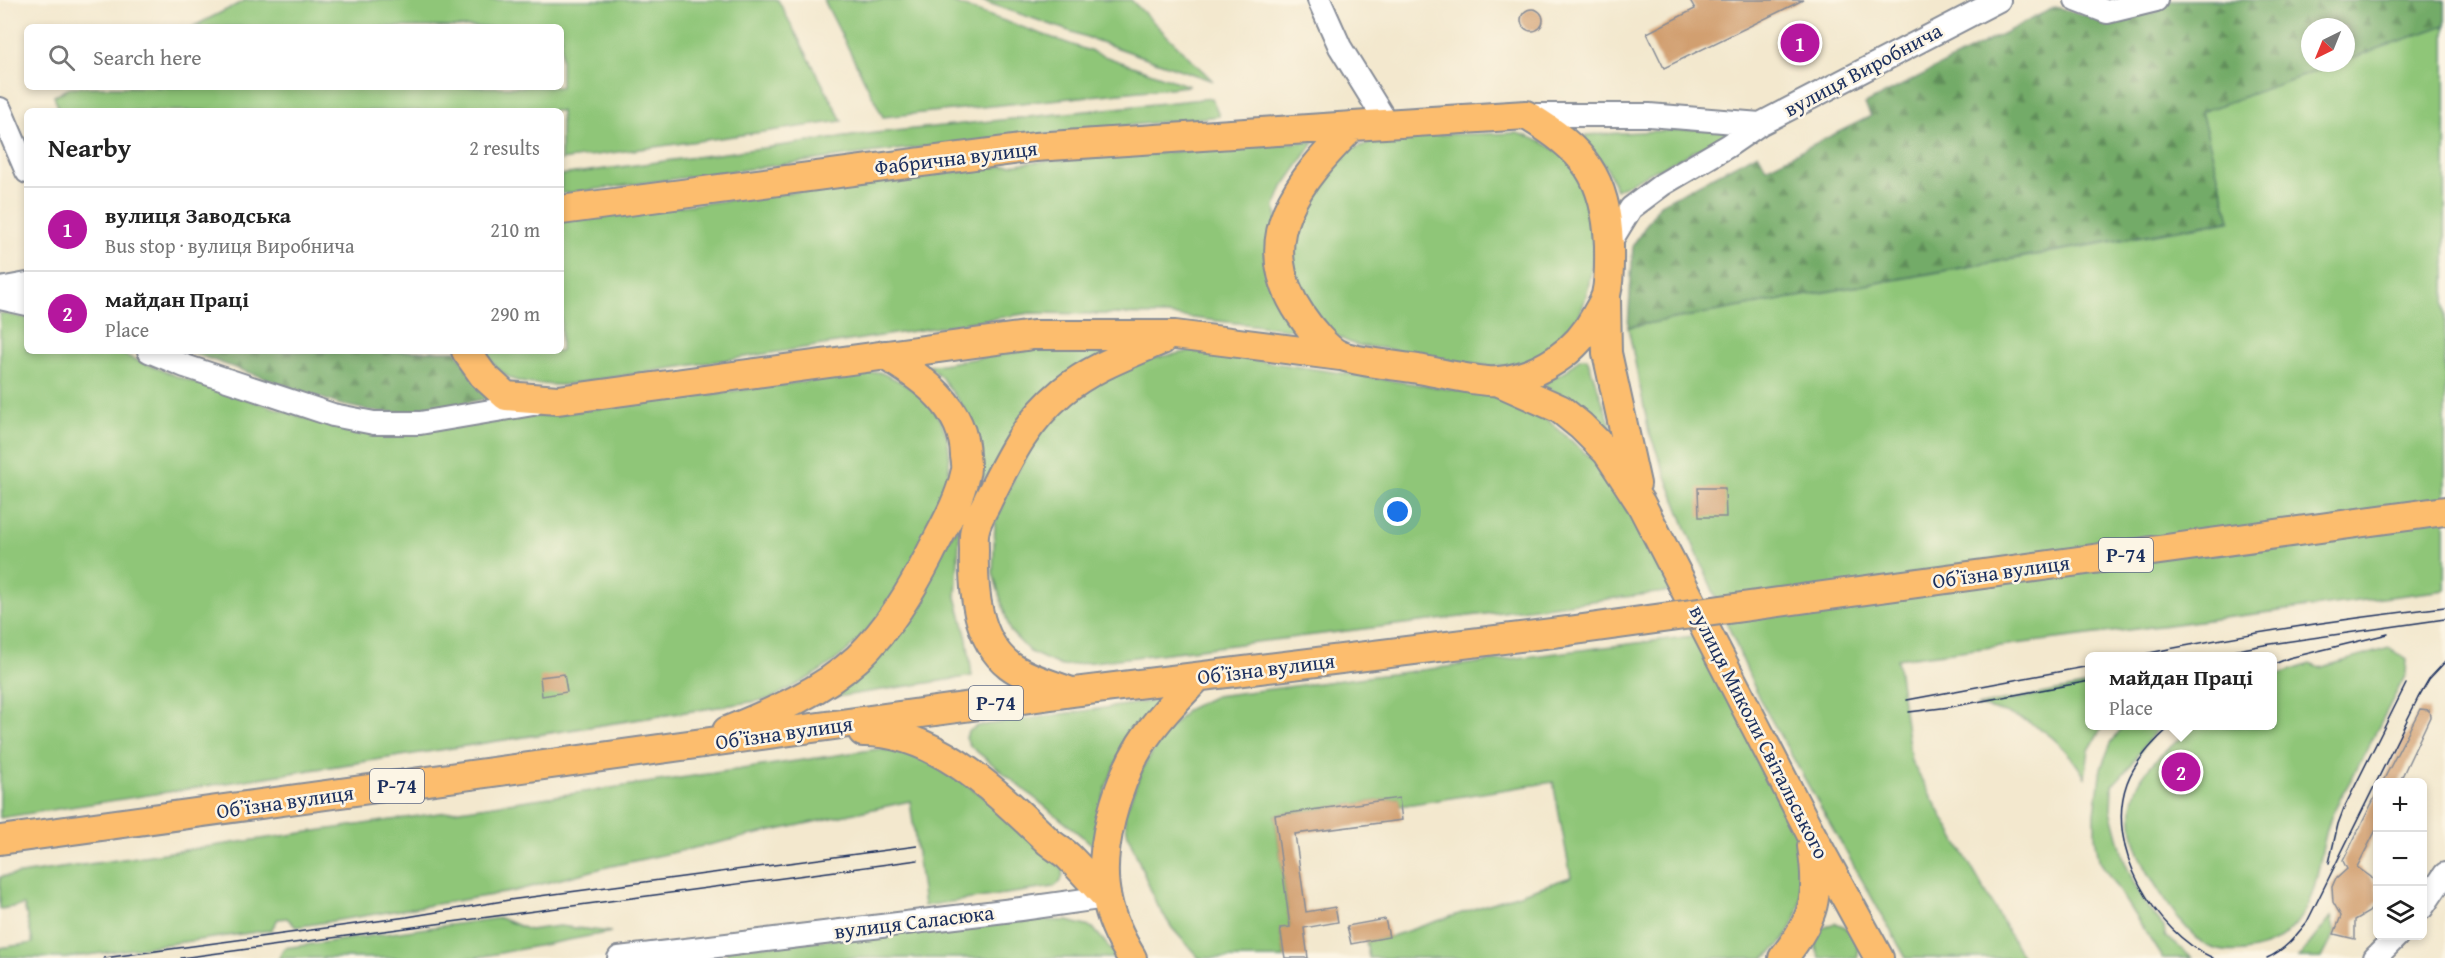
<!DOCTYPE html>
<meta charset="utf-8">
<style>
:root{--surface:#fff;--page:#f2f2f2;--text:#222;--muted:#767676;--line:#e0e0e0;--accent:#b5179e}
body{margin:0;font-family:"Gentium Book Plus",serif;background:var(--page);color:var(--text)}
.controls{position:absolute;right:18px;bottom:18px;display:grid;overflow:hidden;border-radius:9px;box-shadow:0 3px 9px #0003}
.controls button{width:54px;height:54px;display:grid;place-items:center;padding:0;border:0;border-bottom:2px solid var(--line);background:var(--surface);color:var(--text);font:30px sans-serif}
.compass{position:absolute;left:2301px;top:18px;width:54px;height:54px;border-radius:50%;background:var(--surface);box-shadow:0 3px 9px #0003;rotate:223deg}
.you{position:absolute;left:1398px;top:512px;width:21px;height:21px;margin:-15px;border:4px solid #fff;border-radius:50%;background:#1a73e8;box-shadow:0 0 0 9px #1a73e833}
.badge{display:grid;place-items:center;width:39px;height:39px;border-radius:50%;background:var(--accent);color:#fff;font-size:20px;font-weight:700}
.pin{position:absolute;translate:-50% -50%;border:3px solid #fff;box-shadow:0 2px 6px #0006}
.popup{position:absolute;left:2085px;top:652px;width:192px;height:78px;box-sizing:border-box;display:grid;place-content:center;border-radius:9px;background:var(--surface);filter:drop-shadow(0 2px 4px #0005);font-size:20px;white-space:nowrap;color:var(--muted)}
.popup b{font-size:22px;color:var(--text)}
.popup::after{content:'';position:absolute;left:50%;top:100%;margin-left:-12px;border:12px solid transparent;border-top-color:var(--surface)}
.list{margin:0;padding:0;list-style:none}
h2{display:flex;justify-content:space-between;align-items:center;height:78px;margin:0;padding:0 24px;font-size:26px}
h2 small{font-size:20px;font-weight:400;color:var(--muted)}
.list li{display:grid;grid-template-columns:39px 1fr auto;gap:18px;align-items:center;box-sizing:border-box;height:84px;padding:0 24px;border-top:2px solid var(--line)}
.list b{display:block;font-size:22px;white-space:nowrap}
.list p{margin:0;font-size:20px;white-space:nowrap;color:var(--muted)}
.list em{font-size:20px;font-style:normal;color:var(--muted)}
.icon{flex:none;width:33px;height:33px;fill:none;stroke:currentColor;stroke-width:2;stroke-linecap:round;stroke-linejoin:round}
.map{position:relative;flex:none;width:2445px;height:958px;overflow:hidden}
.search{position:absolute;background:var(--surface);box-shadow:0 3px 9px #0003;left:24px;top:24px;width:540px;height:66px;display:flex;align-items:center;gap:15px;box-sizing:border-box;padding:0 21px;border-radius:9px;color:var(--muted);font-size:22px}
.panel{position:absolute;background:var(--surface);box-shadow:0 3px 9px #0003;left:24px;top:108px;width:540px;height:246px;border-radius:9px}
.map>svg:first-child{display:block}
.green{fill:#8fc678;stroke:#557a6b;stroke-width:1.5}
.forest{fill:url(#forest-firs);stroke:#476d63;stroke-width:1.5}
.building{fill:#d19f70}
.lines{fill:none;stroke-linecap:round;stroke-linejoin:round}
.minor-casing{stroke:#878c96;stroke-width:26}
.major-casing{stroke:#878c96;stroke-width:32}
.minor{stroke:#fff;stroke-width:22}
.major{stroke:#fcbd6e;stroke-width:28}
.tram{stroke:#1b2f5e;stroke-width:1.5}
.major-bridge-casing{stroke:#878c96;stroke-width:32;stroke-linecap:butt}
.major-bridge{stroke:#fcbd6e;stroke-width:28}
.labels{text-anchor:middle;stroke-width:5;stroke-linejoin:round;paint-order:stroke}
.shield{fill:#fcf5e5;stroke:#5e6a86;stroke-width:1.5}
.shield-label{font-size:20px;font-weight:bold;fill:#1b2f5e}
.street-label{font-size:21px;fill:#1b2f5e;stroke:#fcf5e5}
</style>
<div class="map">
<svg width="2445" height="958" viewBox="0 0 2445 958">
<defs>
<pattern id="forest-firs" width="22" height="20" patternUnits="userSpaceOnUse" patternTransform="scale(1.5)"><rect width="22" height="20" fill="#73ab68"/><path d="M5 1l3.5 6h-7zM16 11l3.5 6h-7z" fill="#5e8c59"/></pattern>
</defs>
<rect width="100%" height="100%" fill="#fcf5e5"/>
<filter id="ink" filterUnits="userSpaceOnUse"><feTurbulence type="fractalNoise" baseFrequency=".0167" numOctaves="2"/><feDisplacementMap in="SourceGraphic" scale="12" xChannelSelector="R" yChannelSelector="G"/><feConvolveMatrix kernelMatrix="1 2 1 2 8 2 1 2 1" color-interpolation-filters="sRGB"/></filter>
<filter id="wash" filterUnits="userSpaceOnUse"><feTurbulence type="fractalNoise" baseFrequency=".008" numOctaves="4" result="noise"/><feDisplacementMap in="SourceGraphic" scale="24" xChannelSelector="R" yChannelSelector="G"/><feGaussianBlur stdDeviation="1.35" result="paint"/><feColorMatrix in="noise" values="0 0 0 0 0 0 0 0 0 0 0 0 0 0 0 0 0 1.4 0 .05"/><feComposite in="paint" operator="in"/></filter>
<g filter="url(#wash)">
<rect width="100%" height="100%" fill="#f3e8ce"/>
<path class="green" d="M246,0H778L842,121L561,160V111H59L54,96L72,87H561V27H192Z
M824,0H945L1189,86L883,117Z
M980,0H1131L1213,81Z
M2445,25V590L1897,659L1911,761L2023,958H1906L1759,698L1686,528L1649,432L1628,327L2230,221L2201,112L2339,63H2346V60Z
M1212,98L1219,116L876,152L561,194V175L875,133Z
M1729,127L1731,133L1616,190L1608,170L1586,142V135Z
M1517,133C1538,139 1564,151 1578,170C1601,204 1596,284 1577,320C1568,337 1539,358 1521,364C1493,373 1414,354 1382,348C1372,347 1360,347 1351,343C1320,333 1289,279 1292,248C1294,225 1304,203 1316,185C1327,170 1337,155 1355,148C1400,130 1468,135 1517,133Z
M1315,141L1283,187L1275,207L1296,330L1167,315L1030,313L563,385C522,383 509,388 484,351H561V221L1033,162Z
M0,313L27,318V351H114L179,377L327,425L372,433L423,431L879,372C942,396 964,441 940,506C934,520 926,533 920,547C913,560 908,575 900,588C891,602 860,640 847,651C824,671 797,685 770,699L0,818Z
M1124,344L985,478L975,484L966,411L942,378L929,366L1041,348Z
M1192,351L1490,395L1549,421L1605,471L1674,591L1061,666L1030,652L1010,631L993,573L995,523L1015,476L1039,433L1068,401L1104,377L1149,359Z
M1580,358H1587L1613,431L1608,433C1589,412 1570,399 1545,387L1546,381L1565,372Z
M960,524L956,597L967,639L972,676L837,697L836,688Z
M1701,635L1798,832C1804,878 1809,929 1764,958H1369L1366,941L1389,937L1571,877L1553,782L1400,806L1398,798L1275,815L1290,927L1280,929L1285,958H1199L1172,928L1156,903L1128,835L1124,815L1143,767L1163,736L1188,709L1215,696Z
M2389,648L2407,660L2406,674C2388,709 2370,743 2352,778C2344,792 2334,807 2329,823C2317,860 2321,892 2295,925C2276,948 2237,958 2209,947C2182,932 2143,871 2135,841C2130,823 2130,800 2139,783C2150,760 2176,743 2196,726H2272L2273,676L2310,664L2319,668Z
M2089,685L2090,726H2103L2089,750L2085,777C2056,731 2030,717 1977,706Z
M1154,701L1158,703C1122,749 1093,789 1099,850L970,746L966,738L968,732L977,726Z
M2123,726H2161C2141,744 2133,768 2112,785L2111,810L2124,860L2134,883L2148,908L2164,927L2165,935L2192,958H2162L2099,860L2095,836V813L2101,768L2111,743Z
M878,749C955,756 1009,820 1064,870L1061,881L1054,887L924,906L910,801L607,867L511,892L296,927L287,918L278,919L271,930L66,958L0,957V948L33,943L24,905L0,909V877Z
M2331,917L2335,933L2322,958H2298Z
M500,918L529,930L559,926L611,932L474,958H279L284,948Z
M1037,920L1068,921L1093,928L1118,958H728L726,949Z
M1835,923C1851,927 1862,940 1857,958H1820C1811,940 1814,929 1835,923Z"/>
<path class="forest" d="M2171,0H2445V25L2346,60V27H2310V63H2339L2201,112L2230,220L1628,327L1633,245L1660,204L1758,153L1766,168L1871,116L1865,104L2055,7L2107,21L2156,12Z
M187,351H456L491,398L418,412H376L338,404Z"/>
<g id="blocks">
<path class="building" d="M1690,0H1803L1664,68L1647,33L1695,9Z
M1521 20a11 11 0 1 1 22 0a11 11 0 1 1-22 0Z
M1698,488H1725L1726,517H1699Z
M564,674L567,692L542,696L540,677Z
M2420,709L2429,710L2430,717L2399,783H2382Z
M2378,791V826L2357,867L2371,877L2376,884L2378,900L2369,912L2355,920V939L2334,934L2341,916L2333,902L2332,887L2335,880L2347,869L2343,861Z
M1399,798L1402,820L1295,834L1306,912L1335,907L1338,922L1304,928L1308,958H1285L1280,928L1290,927L1275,815Z
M1385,919L1389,937L1351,944L1347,926Z"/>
</g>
</g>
<g filter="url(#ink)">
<use href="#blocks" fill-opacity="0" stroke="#878c96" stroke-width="1.5"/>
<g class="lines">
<g class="minor-casing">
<path id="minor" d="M1319,0L1340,47L1387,123
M2076,0L2107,12L2156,0
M0,109L27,172
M1526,115H1649L1760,124
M1609,244L1631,208L1663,184L1728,146L1760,124L1999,0
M0,289L27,284
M0,298L27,304
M149,351L185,366L333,415L374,423H420L533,404
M2422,908L2445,874
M619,958L1021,909L1106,897
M2375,958L2397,936"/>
</g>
<g class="major-casing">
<path id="major" d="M1526,115C1584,150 1606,176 1609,245C1609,261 1610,279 1606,295C1604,302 1599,309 1596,315C1577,352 1540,376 1499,381C1482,383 1437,372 1418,369C1396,365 1363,363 1342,356C1328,352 1309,327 1301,315C1249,238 1299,180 1353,126Z
M561,210L1035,147L1353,126
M1606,300L1607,353L1636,484
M466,351L483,375L506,396L558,400L1033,335H1175L1340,356
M1497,381L1560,409L1581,426L1607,452L1641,504L1810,832L1879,958
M1808,598L2445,511
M1071,692C1051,684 1026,678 1009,665C976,639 973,589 974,551C974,544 973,536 975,529C977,519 984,509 988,500C1009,458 1025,423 1062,392C1091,368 1127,355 1162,340
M727,731C773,712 821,692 858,658C889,628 911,591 930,554C943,528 959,502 965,474C967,469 966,462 965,456C964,407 923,378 884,355
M863,732C938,731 999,795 1049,842C1055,847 1062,851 1068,856C1081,869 1093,883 1106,897
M0,840L1073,692L1568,631
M1132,958C1121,940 1111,920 1107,899C1096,853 1117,783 1141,744C1157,719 1178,698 1198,677
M1783,958C1815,918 1820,896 1812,846"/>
</g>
<use href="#minor" class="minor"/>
<use href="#major" class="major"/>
<path class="tram" d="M2135,656C2237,634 2341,619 2445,607
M2206,656L2264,645L2445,619
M2272,665L2289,658L2388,634
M1907,700L2090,666
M1909,712L1950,707L2090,681
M2171,726C2154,741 2135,761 2127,783C2104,847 2155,932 2213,958
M2329,863L2338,824L2344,808L2406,684
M104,958L407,917L509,900L917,846
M181,958L918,860
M2267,958C2285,950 2295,937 2307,922L2418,698L2429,679L2445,662"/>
<g class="major-bridge-casing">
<path id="major-bridge" d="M1568,631L1808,598"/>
</g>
<use href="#major-bridge" class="major-bridge"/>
</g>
</g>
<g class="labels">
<g class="shield">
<rect x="2099" y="538" width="54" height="34" rx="4.5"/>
<rect x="969" y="686" width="54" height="34" rx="4.5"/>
<rect x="370" y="769" width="54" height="34" rx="4.5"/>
</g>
<g class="shield-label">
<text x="2126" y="562">Р-74</text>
<text x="996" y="710">Р-74</text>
<text x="397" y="793">Р-74</text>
</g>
<g class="street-label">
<text transform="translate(1863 70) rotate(-28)" y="7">вулиця Виробнича</text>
<text transform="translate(956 158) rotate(-7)" y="7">Фабрична вулиця</text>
<text transform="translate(2001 572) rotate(-8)" y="7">Обʼїзна вулиця</text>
<text transform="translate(1266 669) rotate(-7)" y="7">Обʼїзна вулиця</text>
<text transform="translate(1759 732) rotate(63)" y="7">вулиця Миколи Світальського</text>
<text transform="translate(784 733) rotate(-8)" y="7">Обʼїзна вулиця</text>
<text transform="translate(285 802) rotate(-8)" y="7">Обʼїзна вулиця</text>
<text transform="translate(914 922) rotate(-7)" y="7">вулиця Саласюка</text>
</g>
</g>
</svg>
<div class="controls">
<button>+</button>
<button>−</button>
<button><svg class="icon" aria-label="layers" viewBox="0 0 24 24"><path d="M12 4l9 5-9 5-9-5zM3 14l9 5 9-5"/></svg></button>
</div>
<svg class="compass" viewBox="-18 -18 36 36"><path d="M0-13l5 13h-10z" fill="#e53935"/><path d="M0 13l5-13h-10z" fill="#767676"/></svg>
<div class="you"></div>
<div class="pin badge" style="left:1800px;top:43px">1</div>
<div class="pin badge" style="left:2181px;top:772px">2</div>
<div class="popup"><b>майдан Праці</b>Place</div>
<div class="search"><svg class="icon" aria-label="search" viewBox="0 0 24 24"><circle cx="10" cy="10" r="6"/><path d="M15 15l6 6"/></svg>Search here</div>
<section class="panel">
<h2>Nearby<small>2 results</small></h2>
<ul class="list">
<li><span class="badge">1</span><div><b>вулиця Заводська</b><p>Bus stop · вулиця Виробнича</p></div><em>210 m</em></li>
<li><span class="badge">2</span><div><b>майдан Праці</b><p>Place</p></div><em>290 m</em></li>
</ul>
</section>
</div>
